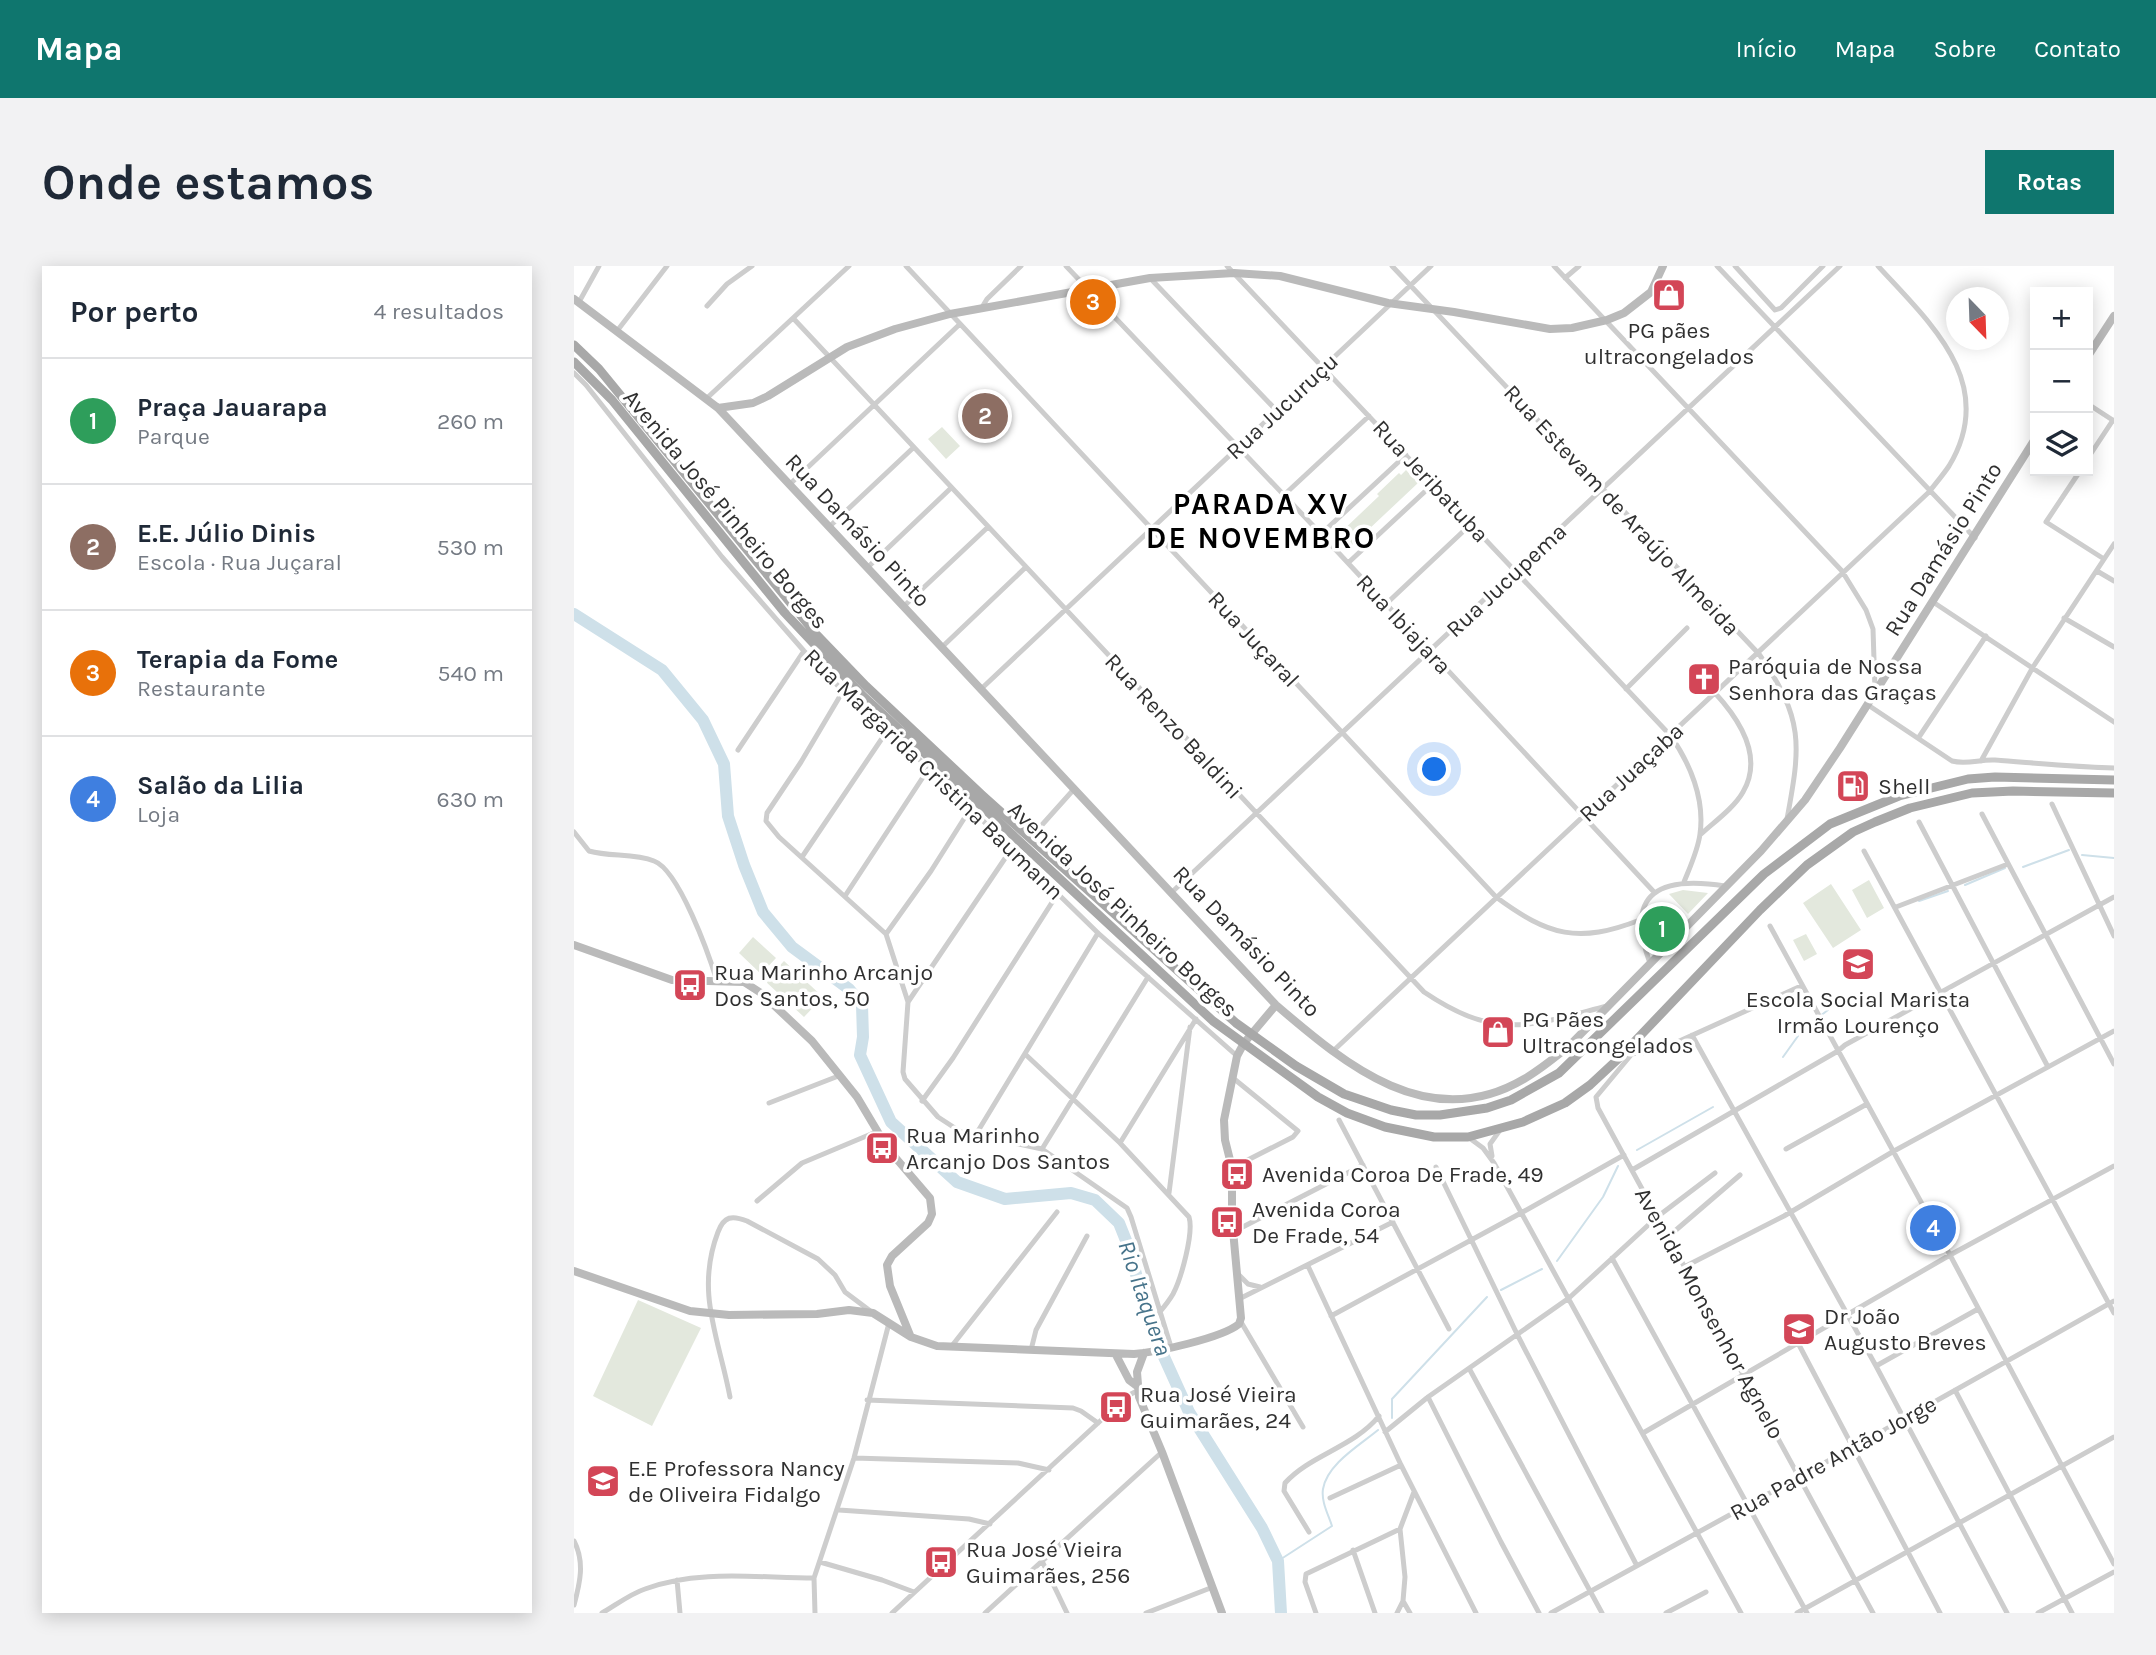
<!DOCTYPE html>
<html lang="pt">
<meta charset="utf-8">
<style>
:root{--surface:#fff;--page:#f2f2f3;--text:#1f2937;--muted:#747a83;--line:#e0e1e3;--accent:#0f766e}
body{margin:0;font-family:Karla,sans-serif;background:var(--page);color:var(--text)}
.controls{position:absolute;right:21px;top:21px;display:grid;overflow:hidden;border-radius:0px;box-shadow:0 4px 18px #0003}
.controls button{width:63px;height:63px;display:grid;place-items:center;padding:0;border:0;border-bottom:2px solid var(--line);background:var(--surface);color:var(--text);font:35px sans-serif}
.compass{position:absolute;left:1372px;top:21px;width:63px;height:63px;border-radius:50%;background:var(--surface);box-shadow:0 4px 18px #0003;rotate:157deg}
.you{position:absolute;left:861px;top:504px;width:24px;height:24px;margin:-18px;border:5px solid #fff;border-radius:50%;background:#1a73e8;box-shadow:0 0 0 10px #1a73e833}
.badge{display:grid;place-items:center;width:46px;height:46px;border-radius:50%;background:var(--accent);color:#fff;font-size:23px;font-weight:700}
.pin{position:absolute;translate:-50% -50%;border:4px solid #fff;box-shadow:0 2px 7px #0006}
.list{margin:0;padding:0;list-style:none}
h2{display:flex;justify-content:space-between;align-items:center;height:91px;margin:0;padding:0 28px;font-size:30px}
h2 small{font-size:23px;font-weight:400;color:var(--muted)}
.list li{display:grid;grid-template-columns:46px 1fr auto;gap:21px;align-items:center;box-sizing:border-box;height:126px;padding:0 28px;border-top:2px solid var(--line)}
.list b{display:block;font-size:26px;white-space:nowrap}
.list p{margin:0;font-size:23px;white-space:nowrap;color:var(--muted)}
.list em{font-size:23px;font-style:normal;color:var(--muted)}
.icon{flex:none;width:38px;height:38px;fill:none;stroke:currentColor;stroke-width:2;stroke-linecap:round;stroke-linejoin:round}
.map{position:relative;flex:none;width:1540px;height:1347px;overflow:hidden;border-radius:0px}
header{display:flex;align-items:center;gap:42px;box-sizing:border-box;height:98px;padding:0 35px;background:var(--accent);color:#fff}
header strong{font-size:33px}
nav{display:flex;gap:38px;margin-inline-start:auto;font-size:24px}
.intro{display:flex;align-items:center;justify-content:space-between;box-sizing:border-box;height:168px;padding:0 42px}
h1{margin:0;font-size:49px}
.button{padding:18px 32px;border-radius:0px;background:var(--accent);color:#fff;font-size:24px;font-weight:700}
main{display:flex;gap:42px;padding:0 42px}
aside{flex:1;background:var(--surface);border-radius:0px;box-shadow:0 4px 18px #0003}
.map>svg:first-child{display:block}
.green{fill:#e3e8dd}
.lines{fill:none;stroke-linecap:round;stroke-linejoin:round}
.stream{stroke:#cee0e9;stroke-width:2}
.river{stroke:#cee0e9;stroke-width:12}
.street{stroke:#cdcdcd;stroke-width:5}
.secondary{stroke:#bababa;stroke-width:8}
.primary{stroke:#a8a8a8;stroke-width:9}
.labels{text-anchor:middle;stroke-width:7;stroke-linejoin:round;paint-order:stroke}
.poi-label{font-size:23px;fill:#303030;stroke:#fff;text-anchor:start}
.street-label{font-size:23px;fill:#303030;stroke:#fff}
.water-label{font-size:24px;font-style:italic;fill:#46738a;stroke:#fff}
.district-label{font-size:30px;font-weight:bold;letter-spacing:2px;fill:#000;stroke:#fff}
</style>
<header>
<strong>Mapa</strong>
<nav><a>Início</a><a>Mapa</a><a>Sobre</a><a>Contato</a></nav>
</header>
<div class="intro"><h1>Onde estamos</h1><a class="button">Rotas</a></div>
<main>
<aside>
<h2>Por perto<small>4 resultados</small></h2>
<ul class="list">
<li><span class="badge" style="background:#2e9e5b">1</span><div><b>Praça Jauarapa</b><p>Parque</p></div><em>260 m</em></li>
<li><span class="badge" style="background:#8d6e63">2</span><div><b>E.E. Júlio Dinis</b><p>Escola · Rua Juçaral</p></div><em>530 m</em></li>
<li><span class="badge" style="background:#e8710a">3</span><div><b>Terapia da Fome</b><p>Restaurante</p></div><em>540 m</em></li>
<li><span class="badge" style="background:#3f7fe0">4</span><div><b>Salão da Lilia</b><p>Loja</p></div><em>630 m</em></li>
</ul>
</aside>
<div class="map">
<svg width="1540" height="1347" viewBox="0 0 1540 1347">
<rect width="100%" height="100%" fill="#fff"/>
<path class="green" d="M368,161L386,180L372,193L354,173Z
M832,204L844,217L777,280L765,268L805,230L803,228L825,207L827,209Z
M1295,614L1310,642L1293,652L1278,624Z
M1257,618L1287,664L1259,682L1229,637Z
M1109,624L1134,627L1114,648L1095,628Z
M1082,641L1101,661L1079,684C1073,669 1076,655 1082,641Z
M1232,668L1243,688L1230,695L1219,674Z
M179,671L202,692L187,708L165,687Z
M210,695L249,731L230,751L191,715Z
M64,1034L127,1062L78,1160L19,1130Z"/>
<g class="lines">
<path class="stream" d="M1508,589L1540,592
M1449,601L1495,584
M1391,619L1431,602
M1345,635L1374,625
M1209,791L1229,763L1254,744
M1063,884L1139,841
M983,995L1029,931L1044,900
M927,1024L968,1003
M818,1152V1133L913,1031
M704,1295L758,1260C754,1248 747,1235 749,1223C753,1198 786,1179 804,1164"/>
<path class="river" d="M0,348L88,404L129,454L150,498L154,550L170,599L189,646L218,681L275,723L288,739L289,771L286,789L317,856L383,916L431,933L497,927L521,934L545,957L555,982L576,1060L615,1146L688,1262L704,1295L707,1347"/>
<path class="street" d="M332,0L922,631C975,670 1004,678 1066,654
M492,0L747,268L1080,626
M653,0L1096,469C1116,497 1131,533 1126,568C1124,584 1116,601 1110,616
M818,0L1185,388C1230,453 1227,478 1213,553
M980,0L1268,305L1292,344L1299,363L1301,424
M1143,0L1401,272
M1161,0L1201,44L1207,42L1249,0
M576,12L703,145
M991,12L1005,0
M5,36L25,0
M133,40L153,18L178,0
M407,43L413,33L447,0
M219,52L850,726C923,775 955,760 1033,740
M43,65L93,0
M0,107L12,119L148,291L230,385L269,425L355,502L524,667L663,790
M133,132L275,0
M1514,138L1540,155
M1514,192L1539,154
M1506,205L1472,256L1530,293
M215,219L386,58
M710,229L795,150
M255,261L339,182
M747,268L832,189
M774,297L859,218
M293,302L377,222
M1523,305L1540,315
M1359,336L1540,456
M812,338L897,258
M329,341L414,261
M1490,352L1540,381
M367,382L452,301
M1052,423L1113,362
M406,424L857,0
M269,425L227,496L193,547L192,555L205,571L312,668L334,736L329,806L331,813L364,851L387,866L468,883L553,942L557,951L597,1081
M1294,439L1378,495C1393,499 1406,493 1421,494C1461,497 1500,501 1540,502
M1345,471L1412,370
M164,484L230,385
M1407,495L1459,401L1540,278
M1478,538L1540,670
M1408,548L1540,798
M1345,556L1474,801
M467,560L501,522
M0,566L15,585C36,591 60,587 80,595C105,604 135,689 143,715
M1126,569C1140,556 1160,542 1169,526C1190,490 1165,453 1141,427
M1290,585L1540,1047
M228,591L313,465
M597,627L1266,0
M271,630L355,502
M1322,641L1434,598
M1196,660L1376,989L1540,1298
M312,668L357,605L398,540
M1076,697C1049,625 1088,610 1151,620
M334,736L438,582
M1118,769L1302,1100L1433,1347
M758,786L1355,226C1362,217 1369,209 1375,200C1425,117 1356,57 1304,0
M451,788L546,877L615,951C620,967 607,1013 599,1028C595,1035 590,1041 585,1047
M1056,788L1076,786L1101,777L1227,720
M1057,789L1022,831L1024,842L1299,1347
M348,835L379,792L484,627
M195,837L267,809
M765,854L875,1063
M401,870L524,667
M894,871L909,882L920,897L1167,1347
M546,877L622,753
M468,883L574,711
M1212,883L1293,838
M918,890L916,878L926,864
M862,901L944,1070L1062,1298
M658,902L719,871L724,865L659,812
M1058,904L1264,785L1271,779L1540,631
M595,927L616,761
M183,935L228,897L302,866
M659,966L789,899
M1095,970L1166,909
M1038,992L1233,1347
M734,1000L827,1199L902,1347
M1112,1000L1210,950L1320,885L1540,765
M665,1009L674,1018L686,1021
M667,1032L819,956
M757,1050L947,947L1050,889
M667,1056L729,1161
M1224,1077L1366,1347
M377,1081L483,946
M457,1084L462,1064L513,970
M1302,1100L1404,1043
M896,1104L1028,1347
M1381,1124L1498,1347
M156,1131C145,1072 121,1026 144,966C150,950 158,949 173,955L244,993L261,1009L271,1026L299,1047
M854,1131L927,1276L965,1347
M293,1134L499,1142L507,1145L524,1157
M811,1166L854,1131L995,1032L1083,951L1141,907
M1069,1167L1376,989L1540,900
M280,1192L444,1197L475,1204
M756,1232L827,1199
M265,1244L395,1253L416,1258
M735,1266L710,1225L711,1217C736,1189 780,1181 805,1150
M0,1275C11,1296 6,1317 0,1339
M779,1284L801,1347
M468,1295L493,1347
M246,1296L308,1314L340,1326
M103,1314L106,1347
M829,1335L836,1347
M28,1347C42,1339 56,1328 71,1323C123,1303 185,1312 240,1312
M241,1347L240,1312L280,1192L315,1057
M318,1347L524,1157L555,1129L563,1125
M411,1347L588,1186
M572,1347L639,1321
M742,1347L731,1316L732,1308L826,1263
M823,1347L829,1335L831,1311L826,1263L840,1226
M977,1347L1305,1167L1540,1035
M1092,1347L1132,1326
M1223,1347L1540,1171
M1464,1347L1540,1306"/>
<path class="secondary" d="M0,33L144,142L702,739C772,799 855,869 950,813C966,804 980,792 994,781L1187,585L1231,534L1266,482L1461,173
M1514,90L1540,50
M144,142L179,137L194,130L273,81L321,63L376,48L576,12L660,7L706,10L814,37L880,46L976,63L998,62L1033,54L1050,47L1077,26L1089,0
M0,679L98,714L170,716L187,727L238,775L283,831L314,883L356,932L358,948L354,957L318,990L313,999L316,1020L336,1069
M0,1005L116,1045L155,1049L243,1048L275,1044L299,1047L337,1071L363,1080L560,1088C583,1086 648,1072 665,1058L667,1052L658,953V902L651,874L650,854L663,790L670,777L702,739
M570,1087L563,1106L565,1131L588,1186L648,1347
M542,1089L555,1114L563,1120"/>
<path class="primary" d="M0,79L25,103L242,368L292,420L407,528L662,757L722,800L770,828L817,844L842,849H866L913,842L937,834L985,807L1190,608L1256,558L1325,530L1394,513L1421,511L1540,514
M0,96L38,134L210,346L289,430L639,755L744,831L773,847L811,861L860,871H894L949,856L991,837L1016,819L1044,793L1186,644L1233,599L1279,566L1301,556L1336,542L1398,527L1439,525L1540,527"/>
</g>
<defs>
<g id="shop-square" transform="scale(1.75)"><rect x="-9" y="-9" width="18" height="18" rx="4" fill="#d34657" stroke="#fff"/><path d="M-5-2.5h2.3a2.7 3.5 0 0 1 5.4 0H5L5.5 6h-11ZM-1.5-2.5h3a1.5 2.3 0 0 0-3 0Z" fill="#fff"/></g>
<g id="church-square" transform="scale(1.75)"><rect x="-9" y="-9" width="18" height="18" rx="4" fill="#d34657" stroke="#fff"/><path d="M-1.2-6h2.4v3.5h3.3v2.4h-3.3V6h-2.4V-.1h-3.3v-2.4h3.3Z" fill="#fff"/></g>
<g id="fuel-square" transform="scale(1.75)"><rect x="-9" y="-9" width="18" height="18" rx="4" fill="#d34657" stroke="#fff"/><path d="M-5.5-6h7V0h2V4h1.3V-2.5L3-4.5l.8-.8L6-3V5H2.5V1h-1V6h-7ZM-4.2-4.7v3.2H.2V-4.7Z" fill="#fff"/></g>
<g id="school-square" transform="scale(1.75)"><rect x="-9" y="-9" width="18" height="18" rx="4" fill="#d34657" stroke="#fff"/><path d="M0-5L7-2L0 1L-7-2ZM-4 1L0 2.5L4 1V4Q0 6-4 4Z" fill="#fff"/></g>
<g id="bus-square" transform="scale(1.75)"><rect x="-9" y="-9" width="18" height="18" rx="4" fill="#d34657" stroke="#fff"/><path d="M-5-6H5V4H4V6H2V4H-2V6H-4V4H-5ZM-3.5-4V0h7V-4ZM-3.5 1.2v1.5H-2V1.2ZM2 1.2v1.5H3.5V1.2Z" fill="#fff"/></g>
</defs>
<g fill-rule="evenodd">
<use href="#shop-square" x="1095" y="29"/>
<use href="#church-square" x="1130" y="413"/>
<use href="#fuel-square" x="1279" y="520"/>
<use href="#school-square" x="1284" y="698"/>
<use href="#bus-square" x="116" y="719"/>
<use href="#shop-square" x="924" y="766"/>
<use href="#bus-square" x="308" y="882"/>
<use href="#bus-square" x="663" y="908"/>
<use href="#bus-square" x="653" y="956"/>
<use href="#school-square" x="1225" y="1063"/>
<use href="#bus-square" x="542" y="1141"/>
<use href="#school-square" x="29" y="1215"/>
<use href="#bus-square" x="367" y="1296"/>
</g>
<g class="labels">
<g class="poi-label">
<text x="1095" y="72" text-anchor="middle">PG pães<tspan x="1095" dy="26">ultracongelados</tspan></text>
<text x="1154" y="408">Paróquia de Nossa<tspan x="1154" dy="26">Senhora das Graças</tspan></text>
<text x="1304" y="528">Shell</text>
<text x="140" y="714">Rua Marinho Arcanjo<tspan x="140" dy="26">Dos Santos, 50</tspan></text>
<text x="1284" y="741" text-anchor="middle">Escola Social Marista<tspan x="1284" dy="26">Irmão Lourenço</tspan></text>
<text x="948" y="761">PG Pães<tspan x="948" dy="26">Ultracongelados</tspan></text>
<text x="332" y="877">Rua Marinho<tspan x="332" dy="26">Arcanjo Dos Santos</tspan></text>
<text x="688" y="916">Avenida Coroa De Frade, 49</text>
<text x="678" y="951">Avenida Coroa<tspan x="678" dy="26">De Frade, 54</tspan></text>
<text x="1250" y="1058">Dr João<tspan x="1250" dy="26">Augusto Breves</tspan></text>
<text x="566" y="1136">Rua José Vieira<tspan x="566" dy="26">Guimarães, 24</tspan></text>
<text x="54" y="1210">E.E Professora Nancy<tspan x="54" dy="26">de Oliveira Fidalgo</tspan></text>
<text x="392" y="1291">Rua José Vieira<tspan x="392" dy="26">Guimarães, 256</tspan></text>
</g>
<g class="street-label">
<text transform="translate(708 140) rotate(-43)" y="8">Rua Jucuruçu</text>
<text transform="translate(857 215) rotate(47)" y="8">Rua Jeribatuba</text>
<text transform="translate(152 243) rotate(50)" y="8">Avenida José Pinheiro Borges</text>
<text transform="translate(1048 244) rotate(47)" y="8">Rua Estevam de Araújo Almeida</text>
<text transform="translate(284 264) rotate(47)" y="8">Rua Damásio Pinto</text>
<text transform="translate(1369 283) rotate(-58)" y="8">Rua Damásio Pinto</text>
<text transform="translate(932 314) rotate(-43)" y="8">Rua Jucupema</text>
<text transform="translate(830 358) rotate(47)" y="8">Rua Ibiajara</text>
<text transform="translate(680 373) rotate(47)" y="8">Rua Juçaral</text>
<text transform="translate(600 460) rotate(47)" y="8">Rua Renzo Baldini</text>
<text transform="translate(1057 506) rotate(-43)" y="8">Rua Juaçaba</text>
<text transform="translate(360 508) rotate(44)" y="8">Rua Margarida Cristina Baumann</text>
<text transform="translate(549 643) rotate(43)" y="8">Avenida José Pinheiro Borges</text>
<text transform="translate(673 675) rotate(46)" y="8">Rua Damásio Pinto</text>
<text transform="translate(1136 1047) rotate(61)" y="8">Avenida Monsenhor Agnelo</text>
<text transform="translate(1259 1192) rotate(-29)" y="8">Rua Padre Antão Jorge</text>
</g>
<g class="water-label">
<text transform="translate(571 1032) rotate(71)" y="8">Rio Itaquera</text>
</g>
<g class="district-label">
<text x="687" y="248">PARADA XV<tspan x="687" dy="34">DE NOVEMBRO</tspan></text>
</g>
</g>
</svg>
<div class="controls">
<button>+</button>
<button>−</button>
<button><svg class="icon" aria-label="layers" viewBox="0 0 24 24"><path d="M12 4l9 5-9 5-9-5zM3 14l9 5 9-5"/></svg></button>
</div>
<svg class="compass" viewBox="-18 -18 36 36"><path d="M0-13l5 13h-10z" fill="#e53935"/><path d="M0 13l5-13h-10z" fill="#747a83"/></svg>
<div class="you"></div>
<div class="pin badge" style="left:1088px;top:663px;background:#2e9e5b">1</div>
<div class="pin badge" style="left:411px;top:150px;background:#8d6e63">2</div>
<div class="pin badge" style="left:519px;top:36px;background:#e8710a">3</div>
<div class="pin badge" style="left:1359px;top:962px;background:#3f7fe0">4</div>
</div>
</main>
